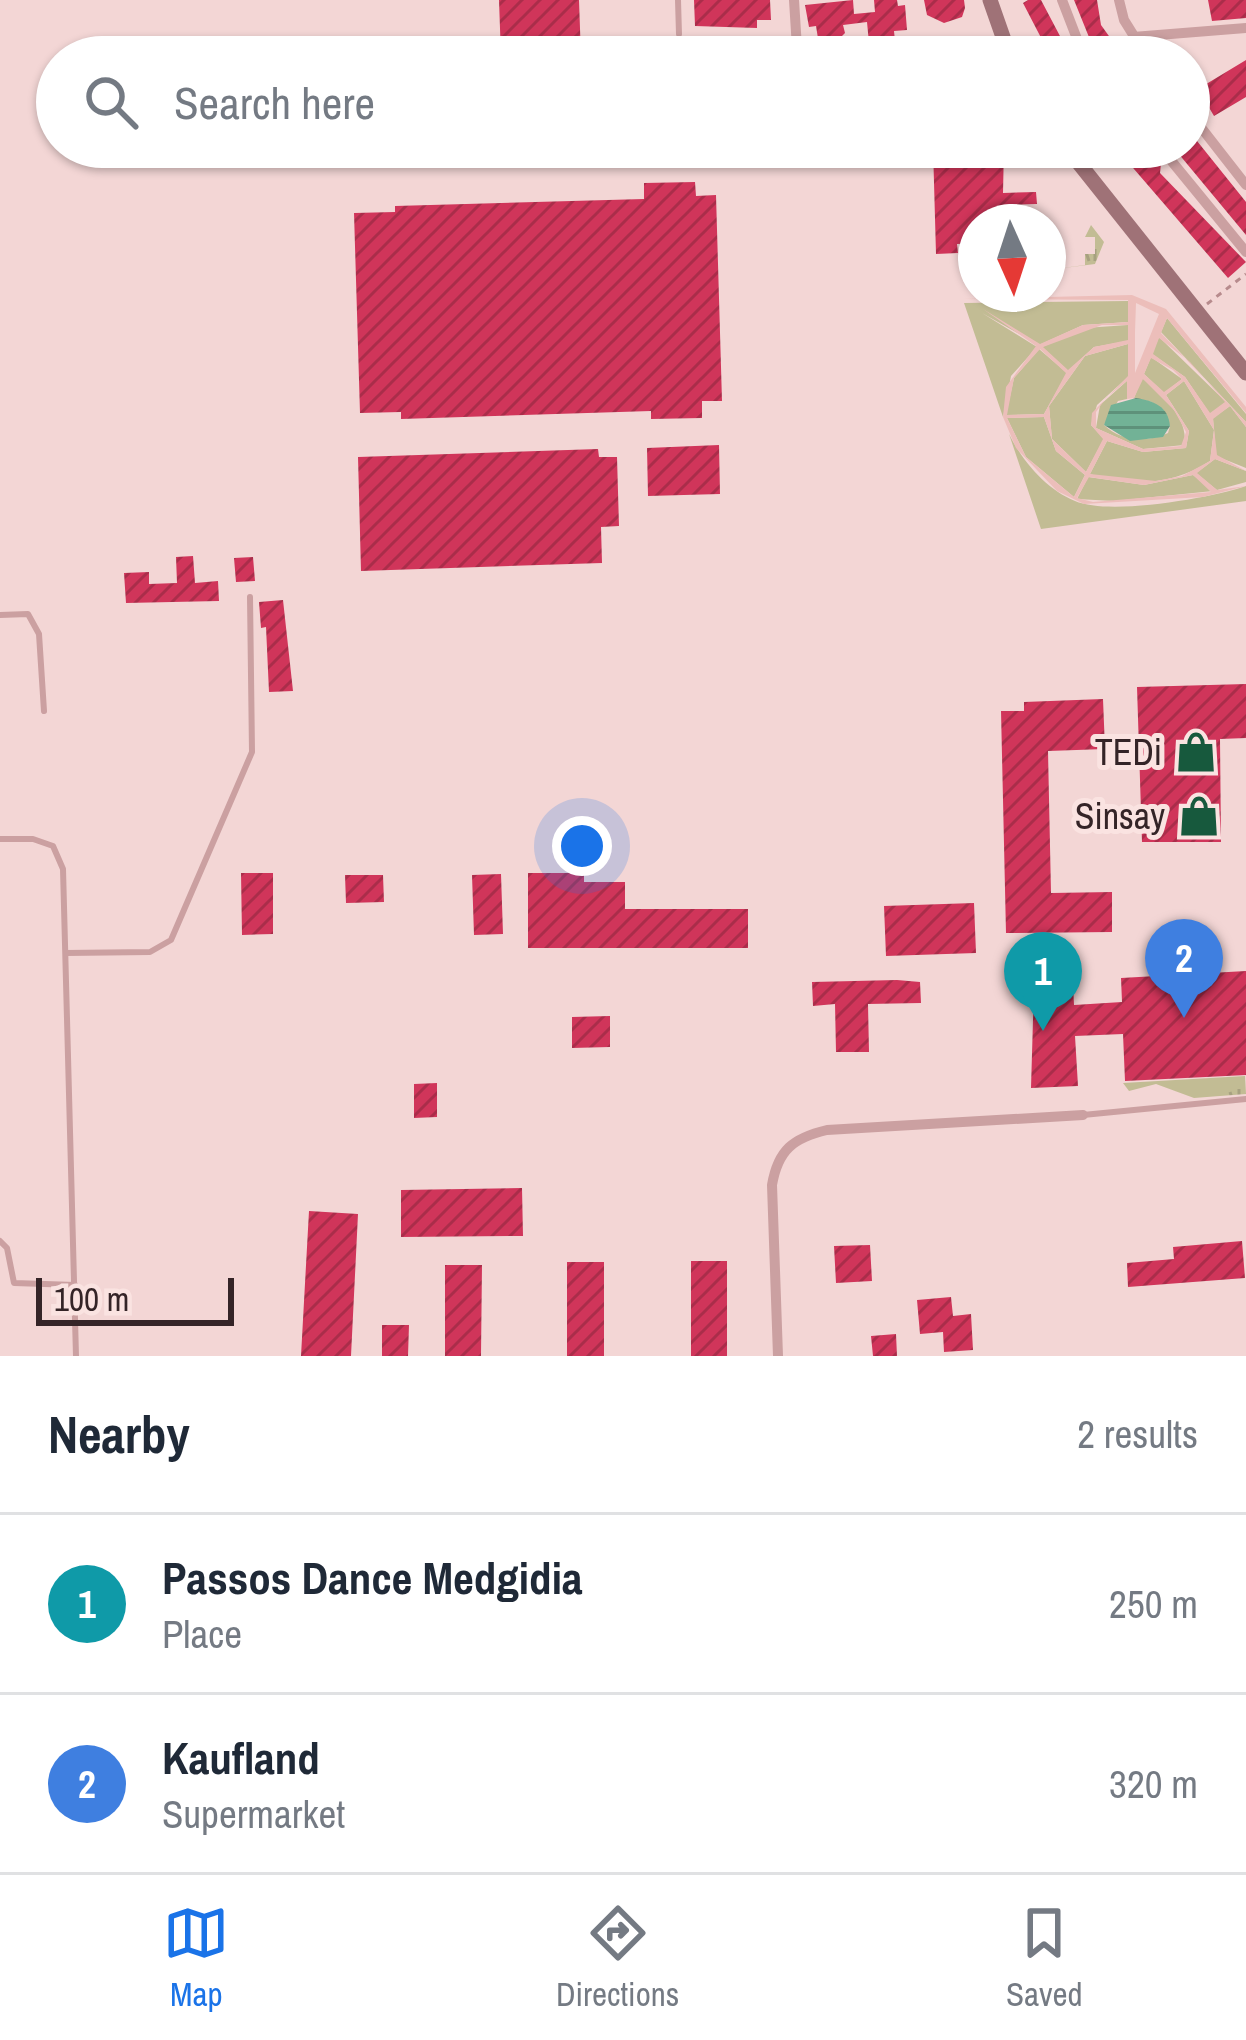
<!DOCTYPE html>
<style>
:root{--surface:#fff;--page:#f2f2f3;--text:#1f2937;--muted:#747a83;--line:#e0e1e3;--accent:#1a73e8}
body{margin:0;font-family:"Archivo Narrow",sans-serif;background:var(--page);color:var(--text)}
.compass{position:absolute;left:958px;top:204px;width:108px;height:108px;border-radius:50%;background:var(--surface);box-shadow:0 3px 9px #0004;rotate:177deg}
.scale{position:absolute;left:36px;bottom:30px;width:198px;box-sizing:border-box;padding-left:12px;border:6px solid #342427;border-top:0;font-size:33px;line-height:42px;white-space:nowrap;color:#342427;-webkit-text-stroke:9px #fae3e1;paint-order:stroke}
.you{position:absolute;left:582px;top:846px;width:42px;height:42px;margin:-30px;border:9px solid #fff;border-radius:50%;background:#1a73e8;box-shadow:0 0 0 18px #1a73e833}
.badge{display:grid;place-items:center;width:78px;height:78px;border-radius:50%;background:var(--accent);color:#fff;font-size:39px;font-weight:700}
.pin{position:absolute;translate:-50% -99px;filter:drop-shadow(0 3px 6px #0008)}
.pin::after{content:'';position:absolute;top:63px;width:42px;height:36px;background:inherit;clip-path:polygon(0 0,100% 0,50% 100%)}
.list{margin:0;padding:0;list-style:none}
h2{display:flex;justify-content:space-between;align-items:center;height:156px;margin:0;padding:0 48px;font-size:51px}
h2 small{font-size:39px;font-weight:400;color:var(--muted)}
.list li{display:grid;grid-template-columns:78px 1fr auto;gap:36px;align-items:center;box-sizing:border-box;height:180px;padding:0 48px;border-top:3px solid var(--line)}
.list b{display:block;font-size:45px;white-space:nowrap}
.list p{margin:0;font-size:39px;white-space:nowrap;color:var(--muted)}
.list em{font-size:39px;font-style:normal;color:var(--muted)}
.icon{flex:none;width:66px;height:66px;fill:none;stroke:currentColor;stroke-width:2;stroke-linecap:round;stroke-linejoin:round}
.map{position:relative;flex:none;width:1246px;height:1356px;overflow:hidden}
.search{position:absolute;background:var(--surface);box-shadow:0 3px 9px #0004;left:36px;right:36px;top:36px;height:132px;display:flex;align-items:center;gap:30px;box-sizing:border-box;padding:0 42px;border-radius:66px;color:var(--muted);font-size:45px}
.sheet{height:516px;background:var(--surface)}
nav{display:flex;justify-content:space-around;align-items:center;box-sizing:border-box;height:168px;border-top:3px solid var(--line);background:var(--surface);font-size:33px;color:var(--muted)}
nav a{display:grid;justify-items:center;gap:6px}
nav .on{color:var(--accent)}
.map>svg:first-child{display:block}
.grass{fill:url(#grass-tufts)}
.green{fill:#c2bc94}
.plaza{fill:#ecbeba;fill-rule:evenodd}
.water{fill:url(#water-rules)}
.building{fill:url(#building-hatch)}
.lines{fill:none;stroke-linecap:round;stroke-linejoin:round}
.path{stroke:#b78b8d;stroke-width:3;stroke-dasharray:6 6;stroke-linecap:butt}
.service{stroke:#cba0a1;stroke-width:6}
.minor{stroke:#cba0a1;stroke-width:10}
.secondary{stroke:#9f7277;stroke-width:15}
.labels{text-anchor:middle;stroke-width:10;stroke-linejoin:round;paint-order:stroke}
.poi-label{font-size:36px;fill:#342427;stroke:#fae3e1;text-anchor:end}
</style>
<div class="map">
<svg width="1246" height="1356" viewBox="0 0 1246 1356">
<defs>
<pattern id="grass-tufts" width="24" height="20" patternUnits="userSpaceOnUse" patternTransform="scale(3)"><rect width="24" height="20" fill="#c2bc94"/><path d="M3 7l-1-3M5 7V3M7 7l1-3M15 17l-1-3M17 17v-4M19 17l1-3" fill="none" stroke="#a7a180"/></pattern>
<pattern id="water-rules" width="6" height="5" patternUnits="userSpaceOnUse" patternTransform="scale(3)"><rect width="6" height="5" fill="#72b296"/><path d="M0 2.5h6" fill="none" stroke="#5e917a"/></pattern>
<pattern id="building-hatch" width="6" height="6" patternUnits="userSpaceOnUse" patternTransform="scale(3)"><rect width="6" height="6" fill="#d0355a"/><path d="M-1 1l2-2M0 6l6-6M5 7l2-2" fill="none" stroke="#aa2d4a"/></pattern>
</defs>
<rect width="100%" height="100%" fill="#f3d6d5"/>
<path class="grass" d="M1091,225L1104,242L1095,264L1048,270L1085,265V254H1095V237H1085Z
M1245,1076L1246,1094L1194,1098L1156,1084L1129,1091L1123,1083Z"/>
<path class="green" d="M1128,301V322L1083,325L1039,345L982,313L1037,347L1011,376L1003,417L964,303Z
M1167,318L1246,414V422L1161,332Z
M1128,325V341L1094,347L1068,371L1042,347L1085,328Z
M1159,337L1226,402L1210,414L1185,377L1152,354Z
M1128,344V377L1097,405L1091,425L1104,439L1086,472L1052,439L1049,406L1085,356Z
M1039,349L1067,373L1044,414L1006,415L1014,378Z
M1151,357L1182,379L1164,393L1144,374Z
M1142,378C1161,394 1190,419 1184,445L1143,449L1096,428L1100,405L1128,380L1127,399L1118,401L1104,425C1120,441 1148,443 1168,433L1170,426L1152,402L1134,398Z
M1184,381L1214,430L1210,461C1174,485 1130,487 1090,474L1107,441L1143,452L1186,448L1189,431L1166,395Z
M1230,406L1246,427V468L1216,456L1213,418Z
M1044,417L1056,451L1085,475L1074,497L1026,457L1007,418Z
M1009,434C1022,461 1047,490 1075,501C1109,516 1211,498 1246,486V501L1041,529Z
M1215,459L1246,471V482L1217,490L1196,473Z
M1193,475L1213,491L1114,501L1077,499L1088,477L1144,485Z"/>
<path class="plaza" d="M1132,295L1166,309L1246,407V413L1167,318L1161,333L1246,422V427L1230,406L1213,419L1217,455L1246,471L1215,459L1197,473L1217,490L1246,486L1203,497L1084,504L1057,491L1016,448L1003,417L1006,387L1036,346L983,309L1040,344L1083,325L1128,322V300L963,299ZM1136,303L1159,314L1135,373V332ZM1102,325H1128V340L1094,347L1068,370L1043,347ZM1159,338L1190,362L1225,402L1210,413L1185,377L1153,354ZM1128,344V376L1092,413L1091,425L1103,439L1086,472L1052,439L1049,406L1085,356ZM1040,349L1066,373L1044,414L1007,415L1014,378ZM1151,358L1173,370L1182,379L1164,392L1144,374ZM1143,379L1174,410L1186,432L1181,446L1143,449L1096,428V412L1106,398L1127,381V399L1134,398ZM1184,381L1214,430L1210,461L1182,476L1156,481L1090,474L1107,441L1143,452L1186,448L1189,431L1166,395ZM1044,417L1056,451L1085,475L1074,497L1026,457L1007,418ZM1193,475L1211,492L1093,502L1077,498L1089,477L1144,485Z"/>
<path class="water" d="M1136,398C1154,401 1168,406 1170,426L1163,437L1130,441L1104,425L1111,405Z"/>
<path class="building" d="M499,0H579L581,57H501Z
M694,0H770L771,20H757V28L695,26Z
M853,0L854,14L875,12L874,0H897L898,6L905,5L907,30L894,31L895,41L869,43L867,22L843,25L845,33L821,57L816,26L809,27L805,5Z
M924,0H964L965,8L962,17L944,23L927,15Z
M1028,0H1041L1071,57H1051L1023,3Z
M1074,0H1097L1101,25L1124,57H1097Z
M1208,0H1246V18L1212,21Z
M1246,60V97L1214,116L1198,89Z
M1189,131L1246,202V235L1173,147H1189Z
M353,147H675V158L354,167Z
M933,147H1004L1003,193L1036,192L1037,204L1003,205V220L976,222V243L957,244L958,253L936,254Z
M1115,147H1150L1161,164L1160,173L1246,262L1228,278Z
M695,182L696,196L716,195L722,401H702V418L651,419V411L401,419V412L360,413L354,213L395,212V206L644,199V183Z
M719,445L720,494L648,496L647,448Z
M598,449L599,457H617L619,526L601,527L602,563L361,571L358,457Z
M193,556L195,583L218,581L219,601L126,603L124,573L149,572V584L177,583L176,557Z
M253,557L255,581L236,582L234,558Z
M283,600L293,691L269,692L266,627L261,628L259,602Z
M1246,684V738L1220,739L1221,842H1142L1137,687Z
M1103,699L1105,749L1048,751L1051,893L1112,892V932L1006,933L1001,711H1024V702Z
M241,873H273V934L242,935Z
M528,873H584V882H625V909H748V948H528Z
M501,874L503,934L474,935L472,875Z
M345,875H383L384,902L346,903Z
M974,903L976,953L886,956L884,906Z
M1246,971V1075L1125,1081L1123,1034L1075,1036L1078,1086L1031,1088L1034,986L1073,984L1074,1005L1122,1002L1121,978Z
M897,980L920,982L921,1003L868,1004L869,1052H836L835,1004L813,1006L812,982Z
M610,1016V1047L572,1048V1017Z
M437,1083V1117L414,1118V1084Z
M522,1188L523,1236L401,1237V1190Z
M309,1211L358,1214L351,1356H301Z
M1242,1241L1245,1278L1128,1287L1127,1263L1174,1259L1173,1247Z
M870,1245L872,1281L836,1283L834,1246Z
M691,1261H727V1356H691Z
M567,1262H604V1356H567Z
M445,1265H482L481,1356H445Z
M951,1297L953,1316L971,1314L973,1350L944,1352L943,1332L920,1334L917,1300Z
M382,1325H409L408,1356H382Z
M896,1334L897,1356H873L871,1336Z"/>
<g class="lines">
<path class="path" d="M1207,304L1246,274"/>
<path class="service" d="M678,0L679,34
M0,615L28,614L39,634L44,711
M0,839H33L53,846L63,869L76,1356
M66,953L150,952L171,940L252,752L250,597
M1083,1115L1246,1099
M0,1241L7,1248L14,1283L75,1285"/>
<path class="minor" d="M794,0L797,48
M1062,0L1084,57
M1119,0L1124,20L1147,57
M1133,37L1246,28
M1189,112L1246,185
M1160,147L1246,252
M778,1356L772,1185C778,1150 793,1138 827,1130L1083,1115"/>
<path class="secondary" d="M990,0L1010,57
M1066,147L1246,373"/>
</g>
<defs>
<g id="shop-bare" transform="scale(3.24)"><path d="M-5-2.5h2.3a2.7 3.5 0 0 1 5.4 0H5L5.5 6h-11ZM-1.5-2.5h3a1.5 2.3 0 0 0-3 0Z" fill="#17593d" stroke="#fae3e1" stroke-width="2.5" paint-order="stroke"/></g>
</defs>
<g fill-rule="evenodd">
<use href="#shop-bare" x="1196" y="752"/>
<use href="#shop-bare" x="1199" y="816"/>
</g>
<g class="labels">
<g class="poi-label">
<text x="1162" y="765">TEDi</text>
<text x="1165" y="829">Sinsay</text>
</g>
</g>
</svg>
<svg class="compass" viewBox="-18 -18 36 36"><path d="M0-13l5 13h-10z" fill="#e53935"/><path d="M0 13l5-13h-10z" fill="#747a83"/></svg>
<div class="scale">100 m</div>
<div class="you"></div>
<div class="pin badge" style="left:1043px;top:1031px;background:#0f9aa8">1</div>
<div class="pin badge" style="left:1184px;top:1018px;background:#3f7fe0">2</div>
<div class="search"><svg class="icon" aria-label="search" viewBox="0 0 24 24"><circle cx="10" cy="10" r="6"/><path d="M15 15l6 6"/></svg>Search here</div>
</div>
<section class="sheet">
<h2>Nearby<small>2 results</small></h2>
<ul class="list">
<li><span class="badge" style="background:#0f9aa8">1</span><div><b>Passos Dance Medgidia</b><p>Place</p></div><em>250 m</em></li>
<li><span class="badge" style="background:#3f7fe0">2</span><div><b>Kaufland</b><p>Supermarket</p></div><em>320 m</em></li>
</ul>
</section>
<nav>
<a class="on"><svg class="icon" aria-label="map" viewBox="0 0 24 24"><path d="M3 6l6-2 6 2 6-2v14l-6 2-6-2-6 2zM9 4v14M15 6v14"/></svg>Map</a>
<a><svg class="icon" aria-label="directions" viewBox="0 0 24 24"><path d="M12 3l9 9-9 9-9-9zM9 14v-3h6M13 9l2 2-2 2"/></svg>Directions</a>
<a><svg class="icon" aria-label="saved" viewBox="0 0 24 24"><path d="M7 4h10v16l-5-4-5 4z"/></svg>Saved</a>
</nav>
